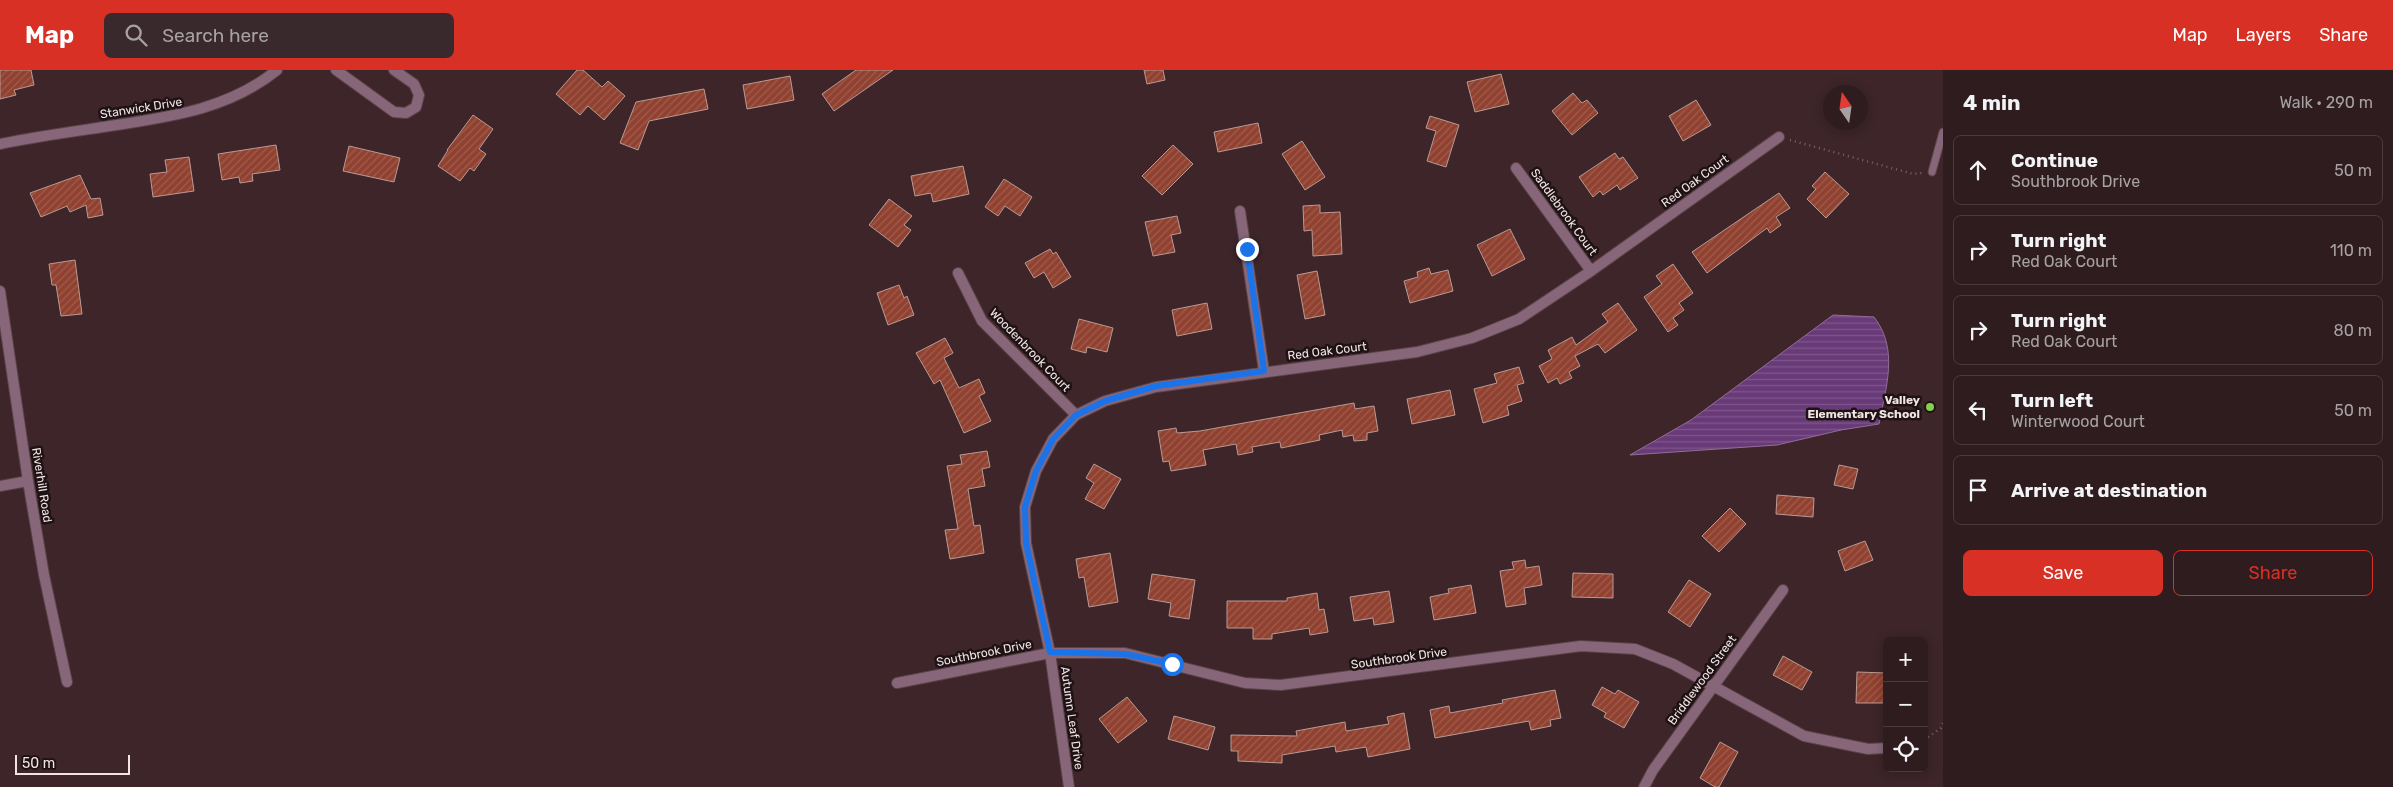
<!DOCTYPE html>
<meta charset="utf-8">
<style>
:root{--surface:#2e1c1f;--page:#3a292c;--text:#f1f3f6;--muted:#a7a1a4;--line:#493a3d;--accent:#d93025}
body{margin:0;font-family:Rubik,sans-serif;background:var(--page);color:var(--text)}
.controls{position:absolute;right:15px;bottom:15px;display:grid;overflow:hidden;border-radius:8px;box-shadow:0 2px 12px #0003}
.controls button{width:45px;height:45px;display:grid;place-items:center;padding:0;border:0;border-bottom:1px solid var(--line);background:var(--surface);color:var(--text);font:25px sans-serif}
.compass{position:absolute;left:1823px;top:15px;width:45px;height:45px;border-radius:50%;background:var(--surface);box-shadow:0 2px 12px #0003;rotate:347deg}
.scale{position:absolute;left:15px;bottom:12px;width:115px;box-sizing:border-box;padding-left:5px;border:2px solid #f4e3e5;border-top:0;font-size:14px;line-height:18px;white-space:nowrap;color:#f4e3e5;-webkit-text-stroke:4px #1d1214;paint-order:stroke}
.stop{position:absolute;width:15px;height:15px;margin:-11px;border:4px solid #1a73e8;border-radius:50%;background:#fff}
.stop.end{background:#1a73e8;border-color:#fff;box-shadow:0 1px 5px #0008}
.list{margin:0;padding:0;list-style:none}
h2{display:flex;justify-content:space-between;align-items:center;height:65px;margin:0;padding:0 20px;font-size:21px}
h2 small{font-size:16px;font-weight:400;color:var(--muted)}
.list li{display:grid;grid-template-columns:32px 1fr auto;gap:15px;align-items:center;box-sizing:border-box;height:70px;margin:0 10px 10px;padding:0 10px;border:1px solid var(--line);border-radius:8px}
.list b{display:block;font-size:19px;white-space:nowrap}
.list p{margin:0;font-size:16px;white-space:nowrap;color:var(--muted)}
.list em{font-size:16px;font-style:normal;color:var(--muted)}
.actions{display:flex;gap:10px;padding:15px 20px}
.actions a{flex:1;padding:11px 0;border:1px solid var(--accent);border-radius:8px;text-align:center;font-size:18px;color:var(--accent)}
.actions .main{background:var(--accent);color:#fff}
.icon{flex:none;width:28px;height:28px;fill:none;stroke:currentColor;stroke-width:2;stroke-linecap:round;stroke-linejoin:round}
.map{position:relative;flex:none;width:1943px;height:717px;overflow:hidden}
header{display:flex;align-items:center;gap:30px;box-sizing:border-box;height:70px;padding:0 25px;background:var(--accent);color:#fff}
header strong{font-size:24px}
nav{display:flex;gap:28px;margin-inline-start:auto;font-size:18px}
.search{width:350px;height:45px;background:var(--page);display:flex;align-items:center;gap:12px;box-sizing:border-box;padding:0 18px;border-radius:8px;color:var(--muted);font-size:19px}
main{display:flex}
aside{flex:1;background:var(--surface)}
.map>svg:first-child{display:block}
.water{fill:url(#water-rules);stroke:#936d99}
.building{fill:url(#building-hatch);stroke:#b99b94}
.lines{fill:none;stroke-linecap:round;stroke-linejoin:round}
.lane-casing{stroke:#5a4347;stroke-width:9}
.street-casing{stroke:#5a4347;stroke-width:12}
.path{stroke:#796467;stroke-width:2.5;stroke-dasharray:1 4;stroke-linecap:butt}
.lane{stroke:#87667a;stroke-width:7}
.street{stroke:#87667a;stroke-width:10}
.route{stroke:#1a73e8;stroke-width:6}
.poi-dot{fill:#86cf4c;stroke:#1d1214;stroke-width:2}
.labels{text-anchor:middle;stroke-width:5;stroke-linejoin:round;paint-order:stroke}
.street-label{font-size:12px;fill:#f4e3e5;stroke:#1d1214}
.poi-label{font-size:12px;font-weight:bold;fill:#f4e3e5;stroke:#1d1214;text-anchor:end}
</style>
<header>
<strong>Map</strong>
<div class="search"><svg class="icon" aria-label="search" viewBox="0 0 24 24"><circle cx="10" cy="10" r="6"/><path d="M15 15l6 6"/></svg>Search here</div>
<nav><a>Map</a><a>Layers</a><a>Share</a></nav>
</header>
<main>
<div class="map">
<svg width="1943" height="717" viewBox="0 0 1943 717">
<defs>
<pattern id="water-rules" width="6" height="5" patternUnits="userSpaceOnUse" patternTransform="scale(1.25)"><rect width="6" height="5" fill="#693a78"/><path d="M0 2.5h6" fill="none" stroke="#7f568b"/></pattern>
<pattern id="building-hatch" width="6" height="6" patternUnits="userSpaceOnUse" patternTransform="scale(1.25)"><rect width="6" height="6" fill="#904130"/><path d="M-1 1l2-2M0 6l6-6M5 7l2-2" fill="none" stroke="#a05c4e"/></pattern>
</defs>
<rect width="100%" height="100%" fill="#3d2529"/>
<path class="water" d="M1833,245L1874,247C1899,279 1886,317 1879,354L1841,360L1777,375L1630,385L1691,350Z"/>
<path class="building" d="M0,0H31L34,15L14,20L16,25L0,29Z
M577,0H583L602,17L608,11L625,26L604,50L588,36L580,45L556,24Z
M856,0H893L834,41L822,24Z
M1144,0H1163L1165,10L1147,14Z
M1501,4L1509,34L1475,42L1467,12Z
M790,6L794,30L747,39L743,15Z
M704,19L708,39L649,51L638,80L620,73L636,32Z
M1573,23L1582,33L1587,30L1598,43L1572,65L1552,41Z
M1696,30L1711,55L1683,71L1669,46Z
M473,45L493,59L479,79L486,84L474,101L470,98L460,111L438,96L448,80H447Z
M1430,46L1459,55L1446,97L1427,91L1436,61L1426,58Z
M1258,53L1262,73L1218,82L1214,62Z
M1302,71L1325,107L1305,120L1282,84Z
M276,75L280,100L252,104L253,111L240,113L239,107L222,110L218,84Z
M1173,75L1193,94L1162,125L1142,106Z
M349,76L400,88L394,112L343,101Z
M1615,83L1619,89L1623,87L1638,108L1620,120L1617,115L1603,125L1600,121L1593,127L1579,107Z
M189,87L194,121L153,127L150,104L167,102L165,90Z
M963,96L969,124L933,132L931,123L915,126L911,106Z
M1825,102L1849,124L1826,148L1807,129L1816,119L1812,116Z
M80,105L91,129L100,128L103,145L88,148L86,135L70,142L67,136L41,147L30,123Z
M1004,109L1032,127L1020,146L1005,136L998,146L985,137Z
M1779,123L1790,138L1776,147L1781,155L1770,163L1767,158L1707,203L1692,182Z
M889,129L912,146L904,155L911,160L898,177L869,155Z
M1320,135V143L1340,142L1342,184L1313,186L1312,160L1304,161L1303,136Z
M1177,146L1181,163L1171,165L1175,182L1153,186L1145,152Z
M1510,159L1525,189L1492,206L1477,175Z
M1050,179L1053,184L1056,182L1071,207L1053,218L1044,202L1034,208L1025,193Z
M75,190L82,244L61,246L56,215H52L49,194Z
M1673,194L1693,223L1679,233L1684,240L1673,248L1678,255L1668,262L1644,227L1662,214L1656,206Z
M1429,198L1431,204L1448,200L1453,221L1410,233L1404,211L1418,207L1417,202Z
M1317,201L1325,245L1305,249L1297,205Z
M899,215L904,228L907,226L914,245L888,255L877,223Z
M1207,233L1212,259L1177,266L1172,240Z
M1618,233L1637,260L1605,283L1598,274L1575,286L1580,296L1569,302L1572,308L1560,314L1557,308L1548,313L1539,296L1552,289L1548,280L1572,267L1576,275L1608,252L1602,244Z
M1079,249L1113,258L1107,282L1087,277L1086,283L1071,279Z
M945,268L953,283L944,288L959,318L979,309L985,323L979,326L991,351L964,363L940,310L934,314L916,283Z
M1519,297L1524,313L1517,315L1522,331L1507,336L1509,345L1483,353L1474,319L1497,313L1494,304Z
M1450,320L1455,345L1412,354L1407,329Z
M1354,333L1355,339L1374,336L1378,361L1367,363V370L1354,371L1353,365L1343,367L1342,360L1319,365L1320,370L1281,378L1280,372L1252,377L1253,382L1238,385L1236,374L1203,380L1206,395L1171,401L1169,391L1163,392L1158,361L1176,358L1177,363L1200,361Z
M987,381L990,397L982,399L985,416L968,419L974,456L980,455L984,483L950,489L945,460L958,459L947,396L962,394L960,385Z
M1094,394L1121,409L1104,439L1085,429L1094,413L1086,408Z
M1839,395L1858,399L1853,419L1834,415Z
M1777,425L1814,428L1813,447L1776,444Z
M1730,438L1746,454L1719,482L1702,466Z
M1865,471L1873,490L1845,501L1838,481Z
M1110,483L1118,532L1089,537L1084,507L1079,508L1076,489Z
M1525,490L1526,498L1539,496L1542,515L1524,518L1526,534L1506,537L1500,501L1514,499L1512,492Z
M1573,503L1613,504V528L1572,527Z
M1152,504L1195,510L1189,549L1169,546L1171,533L1148,529Z
M1689,510L1711,524L1690,557L1668,542Z
M1471,515L1476,543L1434,550L1430,527L1449,523L1448,519Z
M1389,521L1394,552L1374,555L1373,548L1354,551L1350,527Z
M1317,523L1319,540L1324,539L1328,562L1310,565L1309,558L1272,564V569H1253V558H1227V531H1287V528Z
M1783,586L1812,602L1802,620L1773,605Z
M1857,602L1887,603V633H1856Z
M1602,617L1615,624L1618,620L1639,632L1624,658L1604,647L1606,643L1592,635Z
M1555,620L1561,648L1550,650L1551,656L1531,660L1529,651L1435,668L1430,640L1449,636L1450,643L1503,633L1502,630Z
M1127,627L1147,651L1118,673L1099,649Z
M1404,643L1410,679L1368,687L1366,677L1336,682L1335,676L1282,685V693L1238,691V681H1231V665L1297,666L1296,661L1345,652L1346,661L1389,654L1387,647Z
M1174,646L1215,657L1208,680L1168,669Z
M1720,672L1738,682L1719,717H1715L1700,708Z"/>
<g class="lines">
<g class="lane-casing">
<path id="lane" d="M1932,102L1943,62"/>
</g>
<g class="street-casing">
<path id="street" d="M336,0L394,42L406,43L416,37L419,25L414,14L394,0
M0,74C39,66 78,61 117,55C175,46 230,38 277,0
M1516,98L1591,201
M1240,141L1264,301
M958,203L982,251L1076,345
M0,221L28,411L44,505L67,612
M0,416L28,411
M897,613L1050,583H1125L1245,613L1281,615L1581,576L1635,579L1673,594L1804,666L1868,679L1887,678
M1069,717L1050,583L1026,473L1025,437L1036,401L1053,369L1076,345L1105,331L1156,317L1417,282L1472,268L1519,249L1591,201L1779,67
M1644,717L1653,700L1783,520"/>
</g>
<path class="path" d="M1790,70L1913,104L1922,103
M1924,670L1941,658L1943,653"/>
<use href="#lane" class="lane"/>
<use href="#street" class="street"/>
</g>
<g class="lines">
<path class="route" d="M1172,594L1125,584L1050,582L1026,473L1025,437L1036,401L1053,369L1076,345L1105,331L1156,316L1264,301L1247,179"/>
</g>
<circle class="poi-dot" cx="1930" cy="337" r="5"/>
<g class="labels">
<g class="street-label">
<text transform="translate(141 38) rotate(-9)" y="4">Stanwick Drive</text>
<text transform="translate(1695 111) rotate(-36)" y="4">Red Oak Court</text>
<text transform="translate(1564 142) rotate(54)" y="4">Saddlebrook Court</text>
<text transform="translate(1030 280) rotate(46)" y="4">Woodenbrook Court</text>
<text transform="translate(1327 281) rotate(-7)" y="4">Red Oak Court</text>
<text transform="translate(42 415) rotate(81)" y="4">Riverhill Road</text>
<text transform="translate(984 583) rotate(-11)" y="4">Southbrook Drive</text>
<text transform="translate(1399 588) rotate(-8)" y="4">Southbrook Drive</text>
<text transform="translate(1702 610) rotate(-54)" y="4">Briddlewood Street</text>
<text transform="translate(1072 648) rotate(82)" y="4">Autumn Leaf Drive</text>
</g>
<g class="poi-label">
<text x="1920" y="334">Valley<tspan x="1920" dy="14">Elementary School</tspan></text>
</g>
</g>
</svg>
<div class="controls">
<button>+</button>
<button>−</button>
<button><svg class="icon" aria-label="locate" viewBox="0 0 24 24"><circle cx="12" cy="12" r="6"/><path d="M12 2v4M12 18v4M2 12h4M18 12h4"/></svg></button>
</div>
<svg class="compass" viewBox="-18 -18 36 36"><path d="M0-13l5 13h-10z" fill="#e53935"/><path d="M0 13l5-13h-10z" fill="#a7a1a4"/></svg>
<div class="scale">50 m</div>
<div class="stop" style="left:1172px;top:594px"></div>
<div class="stop end" style="left:1247px;top:179px"></div>
</div>
<aside>
<h2>4 min<small>Walk · 290 m</small></h2>
<ul class="list">
<li><svg class="icon" aria-label="ahead" viewBox="0 0 24 24"><path d="M12 20V5M6 11l6-6 6 6"/></svg><div><b>Continue</b><p>Southbrook Drive</p></div><em>50 m</em></li>
<li><svg class="icon" aria-label="right" viewBox="0 0 24 24"><path d="M7 20v-9h11M14 6l5 5-5 5"/></svg><div><b>Turn right</b><p>Red Oak Court</p></div><em>110 m</em></li>
<li><svg class="icon" aria-label="right" viewBox="0 0 24 24"><path d="M7 20v-9h11M14 6l5 5-5 5"/></svg><div><b>Turn right</b><p>Red Oak Court</p></div><em>80 m</em></li>
<li><svg class="icon" aria-label="left" viewBox="0 0 24 24"><path d="M17 20v-9H6M10 6l-5 5 5 5"/></svg><div><b>Turn left</b><p>Winterwood Court</p></div><em>50 m</em></li>
<li><svg class="icon" aria-label="arrive" viewBox="0 0 24 24"><path d="M6 21V4h12l-3 4 3 4H6"/></svg><div><b>Arrive at destination</b></div></li>
</ul>
<div class="actions"><a class="main">Save</a><a>Share</a></div>
</aside>
</main>
